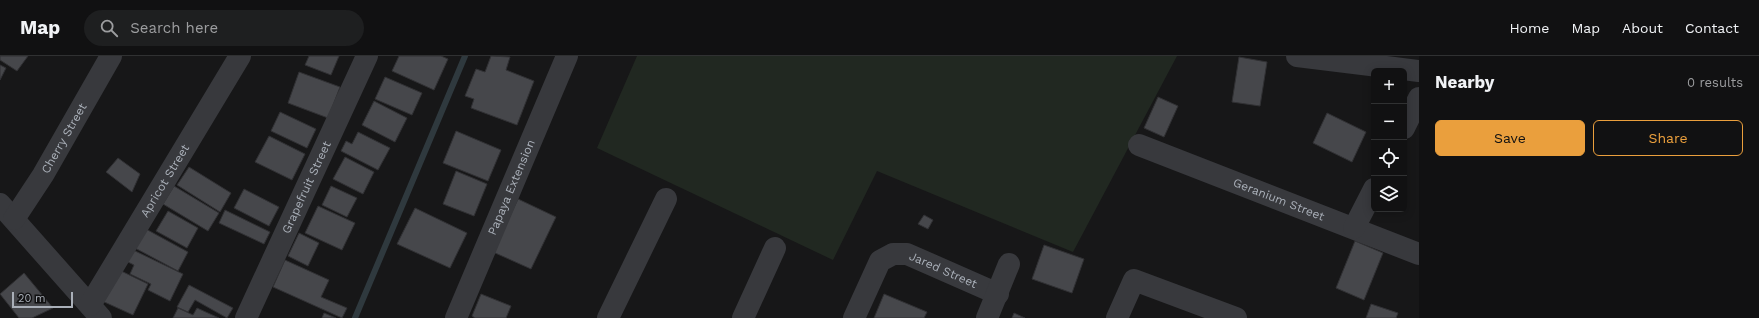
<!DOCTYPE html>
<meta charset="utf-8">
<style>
:root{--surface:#111112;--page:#1e1f20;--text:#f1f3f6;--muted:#9c9d9f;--line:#303132;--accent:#ea9f3d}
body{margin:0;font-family:"Work Sans",sans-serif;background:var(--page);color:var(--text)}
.controls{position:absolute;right:12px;top:12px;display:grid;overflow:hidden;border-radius:6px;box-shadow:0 2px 10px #0003}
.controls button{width:36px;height:36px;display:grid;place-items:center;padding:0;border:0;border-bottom:1px solid var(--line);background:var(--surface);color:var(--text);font:20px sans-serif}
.scale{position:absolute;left:12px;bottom:10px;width:61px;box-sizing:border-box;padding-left:4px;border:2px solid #a9afb8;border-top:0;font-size:11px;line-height:14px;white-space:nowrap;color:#a9afb8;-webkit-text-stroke:3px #121213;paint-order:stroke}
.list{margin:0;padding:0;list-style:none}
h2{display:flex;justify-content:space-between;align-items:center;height:52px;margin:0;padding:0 16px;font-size:17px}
h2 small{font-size:13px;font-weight:400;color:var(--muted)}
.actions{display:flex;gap:8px;padding:12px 16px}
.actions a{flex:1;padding:9px 0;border:1px solid var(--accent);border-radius:6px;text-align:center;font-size:14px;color:var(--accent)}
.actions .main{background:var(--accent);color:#111}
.icon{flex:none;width:22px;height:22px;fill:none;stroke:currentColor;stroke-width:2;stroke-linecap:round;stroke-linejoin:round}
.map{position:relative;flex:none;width:1419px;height:262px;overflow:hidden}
header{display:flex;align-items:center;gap:24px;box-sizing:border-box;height:56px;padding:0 20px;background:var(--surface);border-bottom:1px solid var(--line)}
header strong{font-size:19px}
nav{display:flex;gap:22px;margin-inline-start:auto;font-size:14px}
.search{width:280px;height:36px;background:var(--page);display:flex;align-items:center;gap:10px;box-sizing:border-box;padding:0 14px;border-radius:22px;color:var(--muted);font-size:15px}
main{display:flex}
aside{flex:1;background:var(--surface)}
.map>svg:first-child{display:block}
.green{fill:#212821}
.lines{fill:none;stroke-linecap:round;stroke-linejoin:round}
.stream{stroke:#2f393e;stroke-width:6}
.building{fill:#46474b;stroke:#313134}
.minor{stroke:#38393d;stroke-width:22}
.labels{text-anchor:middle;stroke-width:3.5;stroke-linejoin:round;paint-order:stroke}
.street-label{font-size:12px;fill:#a9afb8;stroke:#121213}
</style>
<header>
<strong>Map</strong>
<div class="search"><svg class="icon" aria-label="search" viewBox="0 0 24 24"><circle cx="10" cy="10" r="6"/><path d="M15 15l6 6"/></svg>Search here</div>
<nav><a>Home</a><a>Map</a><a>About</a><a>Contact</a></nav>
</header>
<main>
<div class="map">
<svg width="1419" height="262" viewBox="0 0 1419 262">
<rect width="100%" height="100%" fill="#171718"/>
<path class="green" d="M637,0H1177L1073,196L877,115L833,204L597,92Z"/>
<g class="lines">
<path class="stream" d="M355,262L465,0"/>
</g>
<path class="building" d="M0,0H28L17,15L0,4Z
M309,0H339L331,19L305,9Z
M399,0H441L448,3L434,34L392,15Z
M491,0L510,1L506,14L534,25L517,69L471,52L474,43L465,40L476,13L485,16Z
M1239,1L1267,6L1260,50L1232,46Z
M0,9L6,12L0,24Z
M299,16L340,31L328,62L288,47Z
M385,21L422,37L412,59L375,43Z
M1158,41L1178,50L1164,81L1144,72Z
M374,45L407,62L395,86L362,69Z
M280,56L316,73L307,92L271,75Z
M1327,57L1366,76L1352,106L1313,87Z
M456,75L501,94L488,125L443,107Z
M358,76L390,92L378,114L341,95L346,85L352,88Z
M269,80L305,98L292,124L255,106Z
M345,101L374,116L363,138L333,123Z
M118,102L140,118L132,136L106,116Z
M189,111L231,137L220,156L177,129Z
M456,115L487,128L474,160L443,148Z
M174,130L219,157L208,175L163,148Z
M331,130L357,142L347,161L322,149Z
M244,133L279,151L269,170L234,152Z
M518,143L556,161L531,213L493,196Z
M318,150L355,167L342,194L305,177Z
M415,152L467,177L450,212L397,188Z
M225,154L270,176L264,188L219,167Z
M168,155L198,172L187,192L156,175Z
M924,159L933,164L928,173L918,168Z
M144,172L188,196L178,215L133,191Z
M299,177L319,187L308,210L288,200Z
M1355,185L1383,197L1364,244L1336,232Z
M1044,189L1084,203L1072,237L1032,223Z
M129,192L183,218L170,245L148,234L151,228L130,218L134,209L124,204Z
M285,204L329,224L321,241L347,252L342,262L273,231Z
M115,212L148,228L133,259L100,244Z
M24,217L53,252L32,262H19L0,238Z
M189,229L233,252L227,262L195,244L188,256L177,251Z
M481,238L511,250L506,262H475L472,260Z
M884,238L927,256L924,262H874Z
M1371,248L1398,257L1396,262H1366Z
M178,252L193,259L197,252L219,262H173Z
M324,257L336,262H322Z
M1014,257L1025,262H1012Z"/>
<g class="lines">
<g class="minor">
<path d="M1297,0L1419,15"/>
<path d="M1404,72L1419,42"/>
<path id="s1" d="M1139,89L1419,198"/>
<path d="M0,148L101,262"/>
<path id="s2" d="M14,163L43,119L111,0"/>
<path d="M1354,172L1374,133"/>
<path id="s3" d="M90,249L240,0"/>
<path id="s4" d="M246,262L367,0"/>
<path id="s5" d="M456,262L567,0"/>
<path d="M608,262L666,143"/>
<path d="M743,262L775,192"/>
<path id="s6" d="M854,262L880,205L893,198H907L998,238"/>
<path d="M987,262L1009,208"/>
<path d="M1117,262L1134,224L1236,262"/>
</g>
</g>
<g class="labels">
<g class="street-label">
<text dy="4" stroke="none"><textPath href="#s2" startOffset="95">Cherry Street</textPath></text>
<text dy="4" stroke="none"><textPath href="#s3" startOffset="145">Apricot Street</textPath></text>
<text dy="4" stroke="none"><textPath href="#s4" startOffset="144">Grapefruit Street</textPath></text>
<text dy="4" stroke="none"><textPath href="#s5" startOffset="142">Papaya Extension</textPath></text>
<text dy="4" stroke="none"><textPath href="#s1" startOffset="150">Geranium Street</textPath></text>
<text dy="4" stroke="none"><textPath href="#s6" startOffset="131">Jared Street</textPath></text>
</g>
</g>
</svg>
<div class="controls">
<button>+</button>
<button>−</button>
<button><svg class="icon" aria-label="locate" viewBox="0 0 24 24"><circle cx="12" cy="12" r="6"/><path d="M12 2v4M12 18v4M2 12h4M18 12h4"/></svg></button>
<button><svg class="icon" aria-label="layers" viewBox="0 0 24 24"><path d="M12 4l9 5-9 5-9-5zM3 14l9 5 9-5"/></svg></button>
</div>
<div class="scale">20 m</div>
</div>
<aside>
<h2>Nearby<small>0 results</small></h2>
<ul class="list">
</ul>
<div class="actions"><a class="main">Save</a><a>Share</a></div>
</aside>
</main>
